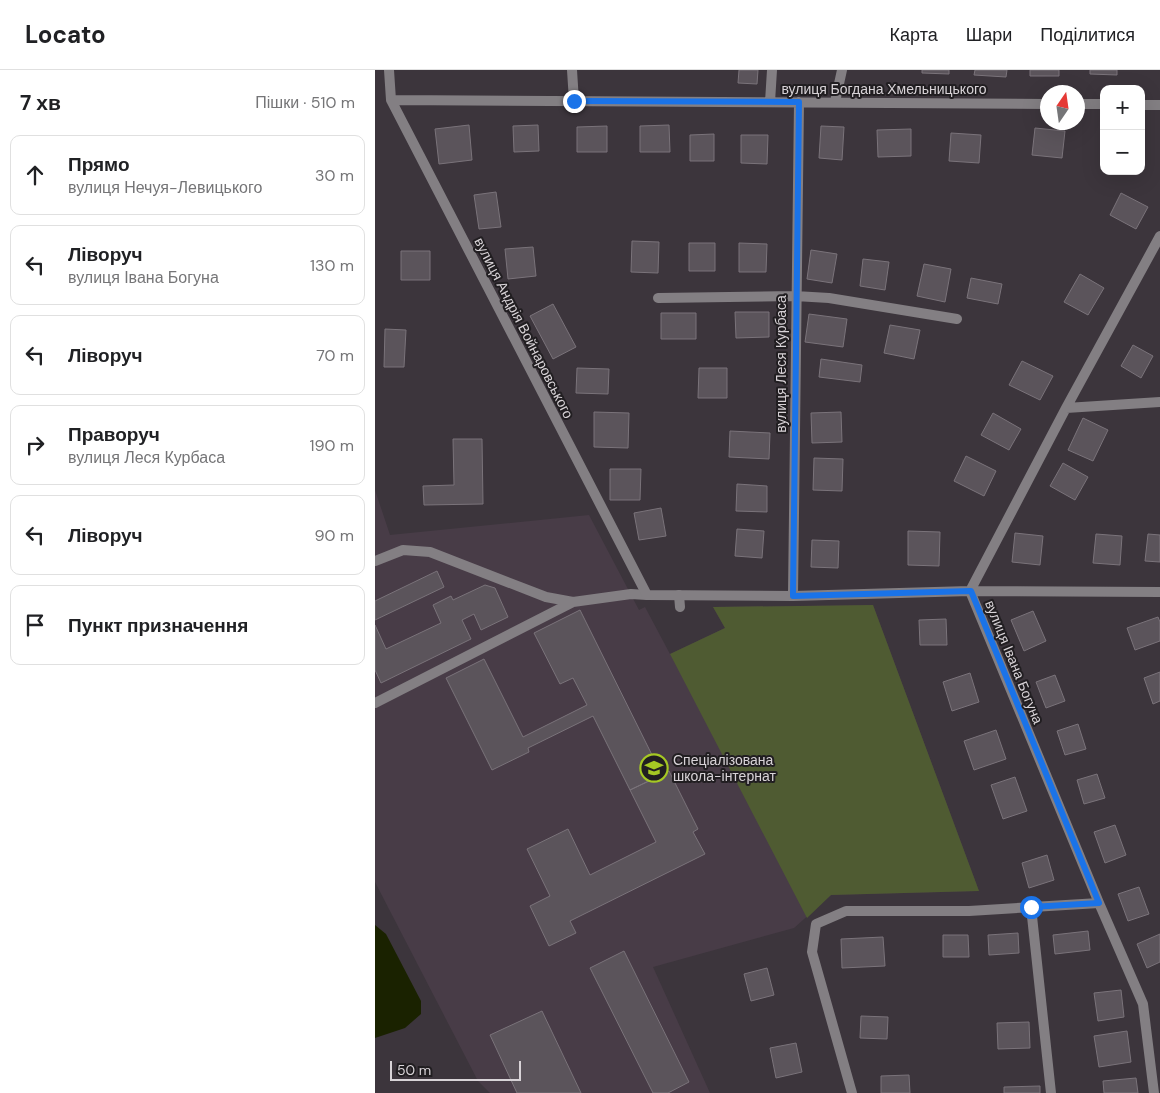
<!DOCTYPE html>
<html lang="uk">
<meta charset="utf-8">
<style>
:root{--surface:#fff;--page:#f2f2f2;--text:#202124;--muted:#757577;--line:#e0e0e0}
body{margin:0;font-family:"DM Sans",sans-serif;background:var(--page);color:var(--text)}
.controls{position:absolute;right:15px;top:15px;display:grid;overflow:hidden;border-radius:10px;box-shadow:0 5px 20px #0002}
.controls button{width:45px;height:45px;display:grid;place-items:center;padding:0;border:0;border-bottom:1px solid var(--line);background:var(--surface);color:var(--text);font:25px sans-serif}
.compass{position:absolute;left:665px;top:15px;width:45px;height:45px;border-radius:50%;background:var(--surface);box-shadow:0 5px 20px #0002;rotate:13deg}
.scale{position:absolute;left:15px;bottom:12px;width:131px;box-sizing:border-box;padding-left:5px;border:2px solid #d8d3d7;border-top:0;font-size:14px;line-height:18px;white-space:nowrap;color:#d8d3d7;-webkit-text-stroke:4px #211e21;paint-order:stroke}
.stop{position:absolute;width:15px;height:15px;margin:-11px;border:4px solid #1a73e8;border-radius:50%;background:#fff}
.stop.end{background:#1a73e8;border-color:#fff;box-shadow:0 1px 5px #0008}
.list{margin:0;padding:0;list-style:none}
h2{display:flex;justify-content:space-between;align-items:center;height:65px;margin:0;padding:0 20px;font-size:21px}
h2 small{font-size:16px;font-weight:400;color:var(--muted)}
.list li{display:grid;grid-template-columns:32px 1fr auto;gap:15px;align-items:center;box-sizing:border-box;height:80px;margin:0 10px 10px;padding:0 10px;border:1px solid var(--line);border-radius:10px}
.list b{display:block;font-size:19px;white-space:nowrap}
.list p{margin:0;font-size:16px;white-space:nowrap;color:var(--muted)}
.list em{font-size:16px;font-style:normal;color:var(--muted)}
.icon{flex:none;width:28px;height:28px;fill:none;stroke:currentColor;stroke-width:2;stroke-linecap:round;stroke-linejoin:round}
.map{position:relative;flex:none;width:785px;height:1023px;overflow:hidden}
header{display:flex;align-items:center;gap:30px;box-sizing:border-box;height:70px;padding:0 25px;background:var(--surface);border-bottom:1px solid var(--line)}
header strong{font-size:24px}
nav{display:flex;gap:28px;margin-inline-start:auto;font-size:18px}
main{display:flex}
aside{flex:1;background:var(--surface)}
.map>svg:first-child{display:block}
.built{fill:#483c47}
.green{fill:#4f5b32}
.water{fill:#1a2200}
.building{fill:#5b545b;stroke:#7a737a}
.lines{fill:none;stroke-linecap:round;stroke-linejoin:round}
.service{stroke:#837f83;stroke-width:10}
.minor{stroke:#837f83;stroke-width:10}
.route{stroke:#1a73e8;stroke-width:6}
.labels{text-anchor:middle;stroke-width:4;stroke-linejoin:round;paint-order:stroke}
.street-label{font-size:14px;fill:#d8d3d7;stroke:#211e21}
.poi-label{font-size:14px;fill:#d8d3d7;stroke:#211e21;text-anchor:start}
</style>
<header>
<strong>Locato</strong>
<nav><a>Карта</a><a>Шари</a><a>Поділитися</a></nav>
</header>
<main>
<aside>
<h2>7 хв<small>Пішки · 510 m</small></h2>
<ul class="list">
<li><svg class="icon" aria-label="ahead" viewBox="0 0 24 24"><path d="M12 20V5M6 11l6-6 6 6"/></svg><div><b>Прямо</b><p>вулиця Нечуя-Левицького</p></div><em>30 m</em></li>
<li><svg class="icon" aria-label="left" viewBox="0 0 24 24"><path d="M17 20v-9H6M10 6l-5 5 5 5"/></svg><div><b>Ліворуч</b><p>вулиця Івана Богуна</p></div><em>130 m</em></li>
<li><svg class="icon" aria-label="left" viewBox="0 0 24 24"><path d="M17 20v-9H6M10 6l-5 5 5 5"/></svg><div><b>Ліворуч</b></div><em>70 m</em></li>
<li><svg class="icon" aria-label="right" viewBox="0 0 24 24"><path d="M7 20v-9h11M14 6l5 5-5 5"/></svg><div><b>Праворуч</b><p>вулиця Леся Курбаса</p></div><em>190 m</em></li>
<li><svg class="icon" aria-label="left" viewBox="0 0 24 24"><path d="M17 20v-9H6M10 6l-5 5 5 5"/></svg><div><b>Ліворуч</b></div><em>90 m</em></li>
<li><svg class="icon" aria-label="arrive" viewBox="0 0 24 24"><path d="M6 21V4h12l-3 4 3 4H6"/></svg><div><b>Пункт призначення</b></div></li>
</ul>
</aside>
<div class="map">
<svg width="785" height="1023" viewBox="0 0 785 1023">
<rect width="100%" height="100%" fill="#3c353c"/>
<path class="built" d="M0,420L15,465L214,445L264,540L270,537L295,584L350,558L338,537L498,535L604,821L456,825L419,858L278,897L335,1023H115L103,1011L0,812Z"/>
<path class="green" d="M498,535L604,821L456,825L432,848L295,584L350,558L338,537Z"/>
<path class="water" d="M0,855L11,864L46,931V944L30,958L0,968Z"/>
<path class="building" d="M364,0H383L382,14L363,13Z
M547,0H574V4L547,3Z
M600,0H632L631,7L599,5Z
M655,0H684V6H655Z
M715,0H742V5L715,4Z
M94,55L97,90L64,94L60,59Z
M163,55L164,81L139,82L138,56Z
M294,55L295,82H265V56Z
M232,56V82H202V57Z
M446,56L469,57L467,90L444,88Z
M660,58L690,61L687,88L657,85Z
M536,59V86L503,87L502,60Z
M576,63L606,65L604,93L574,91Z
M339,64V91H315V65Z
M366,65H393L392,94L366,93Z
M121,122L126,157L104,159L99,125Z
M746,123L773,137L761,159L735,145Z
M257,171L284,172L283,203L256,202Z
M314,173H340V201H314Z
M364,173L392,174L391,202H364Z
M158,177L161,206L133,209L130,179Z
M436,180L462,184L457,213L432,209Z
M26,181H55V210H26Z
M488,189L514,192L510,220L485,216Z
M549,194L576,199L570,232L542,226Z
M705,204L729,218L713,245L689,232Z
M596,208L627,214L623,234L592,228Z
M178,234L201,277L178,289L155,246Z
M360,242H394V267L361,268Z
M286,243H321V269H286Z
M434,244L472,249L468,277L430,272Z
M515,255L545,260L539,289L509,283Z
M10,259L31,260L29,297H9Z
M758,275L778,286L766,308L746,296Z
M446,289L487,295L485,312L444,307Z
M647,291L678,306L665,330L634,315Z
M202,298L234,299L233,324L201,323Z
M324,298H352V328H323Z
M219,342L254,343L253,378L219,377Z
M466,342L467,372L437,373L436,343Z
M618,343L646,359L634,380L606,365Z
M708,348L733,360L718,391L693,380Z
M355,361L395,363L394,389L354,387Z
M78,369H107L108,434L49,435L48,416L79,415Z
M591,386L621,401L609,426L579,411Z
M439,388L468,389L467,421L438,420Z
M688,393L713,407L700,430L675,416Z
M235,399H266L265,430H235Z
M362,414L392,416V442L361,441Z
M286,438L291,466L264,470L259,443Z
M362,459L389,461L387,488L360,486Z
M533,461L565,462L564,496L533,495Z
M640,463L668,466L665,495L637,492Z
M721,464L747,466L745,495L718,493Z
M773,464L785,465V492L770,491Z
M437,470L464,471L463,498L436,497Z
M62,501L69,517L0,550V531Z
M110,515L120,518L133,547L106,560L99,544L87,550L96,569L6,613L0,600V555L11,579L66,553L58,535L76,526L78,530Z
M205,540L287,705L255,720L218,646L153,678L154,682L117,700L71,608L109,589L148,667L212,635L198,608L185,614L159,563Z
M658,541L671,571L649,581L636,550Z
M783,547L785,552V571L760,580L752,558Z
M571,549L572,575H545L544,550Z
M785,602V631L778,634L769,608Z
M595,603L604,632L577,641L568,612Z
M680,605L690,631L671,638L661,612Z
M703,654L711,679L690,685L682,661Z
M621,660L631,689L599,700L589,671Z
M294,701L323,759L318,762L330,784L195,851L201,863L174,876L155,836L175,826L152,779L193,759L215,805L281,772L255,720Z
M722,704L730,728L709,734L702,710Z
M640,707L652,741L628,749L616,715Z
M740,755L751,785L730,793L719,762Z
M672,785L679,810L654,818L647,793Z
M764,817L774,844L753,851L743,824Z
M713,861L715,880L680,884L678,865Z
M643,863L644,883L614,885L613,865Z
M785,864V892L772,898L762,874Z
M568,865H593L594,887H568Z
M508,867L510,896L467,898L466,869Z
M249,881L314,1012L293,1023H278L215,898Z
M392,898L399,925L376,931L369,904Z
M746,920L749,947L723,951L719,923Z
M167,941L206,1023H142L115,965Z
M486,946L513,947L512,969L485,968Z
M654,952L655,978L623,979L622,953Z
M752,961L756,992L724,997L719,966Z
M421,973L427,1002L401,1008L395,978Z
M534,1005L535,1023H506V1006Z
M761,1008L763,1023H729L728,1011Z
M665,1016V1023H629V1017Z"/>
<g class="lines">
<path class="service" d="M0,491L28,480L55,482L171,527L198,532
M304,525L305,537
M0,633L198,532L256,524L272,525"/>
<path class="minor" d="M14,0L16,30L272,525L418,526L595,521L785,522
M197,0L199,31
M16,30L672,34
M395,32L397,0
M460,32L467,0
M702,34H729
M766,35H785
M283,228L420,226L454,228L582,249
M691,338L785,332
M418,526L424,32
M656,837L676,1023
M477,1023L437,882L441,854L471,841H594L724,833
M779,1023L768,934L724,833L595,521L691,338L785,166"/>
</g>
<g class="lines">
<path class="route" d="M199,31L424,32L418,526L596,521L724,833L656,837"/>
</g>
<defs>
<g id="school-ring" transform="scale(1.4375)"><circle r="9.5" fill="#211e21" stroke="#a5c823" stroke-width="1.5"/><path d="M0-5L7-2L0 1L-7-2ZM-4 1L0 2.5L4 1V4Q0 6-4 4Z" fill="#a5c823"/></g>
</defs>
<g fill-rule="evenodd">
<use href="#school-ring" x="279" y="698"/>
</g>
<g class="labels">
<g class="street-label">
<text x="509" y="24">вулиця Богдана Хмельницького</text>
<text transform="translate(149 258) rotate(63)" y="5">вулиця Андрія Войнаровського</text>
<text transform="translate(406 294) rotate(-90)" y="5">вулиця Леся Курбаса</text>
<text transform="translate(639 592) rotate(68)" y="5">вулиця Івана Богуна</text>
</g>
<g class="poi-label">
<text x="298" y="695">Спеціалізована<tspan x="298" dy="16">школа-інтернат</tspan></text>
</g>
</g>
</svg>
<div class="controls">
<button>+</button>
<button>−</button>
</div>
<svg class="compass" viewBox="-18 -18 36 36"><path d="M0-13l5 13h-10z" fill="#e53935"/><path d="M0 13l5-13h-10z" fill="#757577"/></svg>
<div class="scale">50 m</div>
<div class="stop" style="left:656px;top:837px"></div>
<div class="stop end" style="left:199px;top:31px"></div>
</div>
</main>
